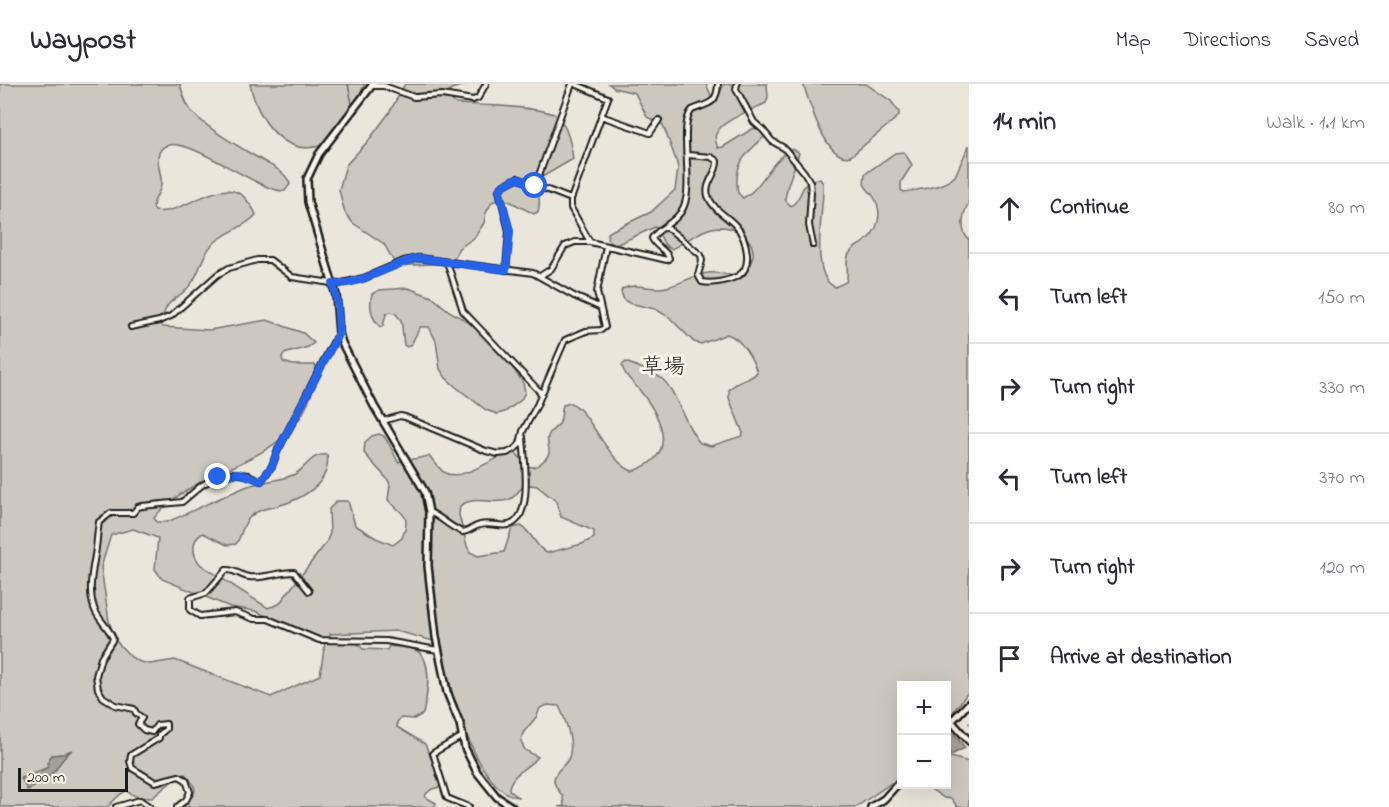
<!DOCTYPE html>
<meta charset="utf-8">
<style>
:root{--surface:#fff;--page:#f2f2f3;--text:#2b2b33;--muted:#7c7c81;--line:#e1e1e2}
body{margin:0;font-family:"Indie Flower","Klee One",sans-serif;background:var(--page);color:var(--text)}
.controls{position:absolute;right:18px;bottom:18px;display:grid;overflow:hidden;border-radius:0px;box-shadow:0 6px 24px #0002}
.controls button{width:54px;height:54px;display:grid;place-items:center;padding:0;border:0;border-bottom:2px solid var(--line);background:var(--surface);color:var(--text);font:30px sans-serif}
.scale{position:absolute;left:18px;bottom:15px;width:110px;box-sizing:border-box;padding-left:6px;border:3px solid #1c1c1c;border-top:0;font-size:16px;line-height:21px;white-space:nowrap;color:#1c1c1c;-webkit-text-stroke:4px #f7f3e8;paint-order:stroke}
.stop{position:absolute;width:18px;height:18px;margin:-14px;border:4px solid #2563eb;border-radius:50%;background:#fff}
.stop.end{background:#2563eb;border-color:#fff;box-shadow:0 2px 6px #0008}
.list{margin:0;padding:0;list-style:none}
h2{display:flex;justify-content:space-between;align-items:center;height:78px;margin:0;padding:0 24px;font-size:26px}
h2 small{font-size:20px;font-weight:400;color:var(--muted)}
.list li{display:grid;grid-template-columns:39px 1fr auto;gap:18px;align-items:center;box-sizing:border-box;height:90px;padding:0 24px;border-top:2px solid var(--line)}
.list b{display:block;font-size:22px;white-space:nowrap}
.list em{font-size:20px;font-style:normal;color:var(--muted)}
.icon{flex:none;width:33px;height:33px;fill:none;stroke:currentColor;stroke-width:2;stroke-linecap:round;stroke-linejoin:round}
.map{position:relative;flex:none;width:969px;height:723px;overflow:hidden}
header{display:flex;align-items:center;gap:36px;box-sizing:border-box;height:84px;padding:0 30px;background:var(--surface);border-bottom:2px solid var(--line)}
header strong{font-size:28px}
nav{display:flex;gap:33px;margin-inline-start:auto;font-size:21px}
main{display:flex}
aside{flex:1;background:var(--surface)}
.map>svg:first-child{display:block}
.green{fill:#ccc8c0;stroke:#74726e;stroke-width:1.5;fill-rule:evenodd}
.water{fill:#a3a19a;stroke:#6d6c68;stroke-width:1.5}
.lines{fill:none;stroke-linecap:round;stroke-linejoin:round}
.stream{stroke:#6d6c68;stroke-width:1.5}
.street-casing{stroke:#1c1c1c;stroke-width:8}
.secondary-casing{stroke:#1c1c1c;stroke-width:10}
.street{stroke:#f7f3e8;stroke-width:4}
.secondary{stroke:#f7f3e8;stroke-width:5}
.route{stroke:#2563eb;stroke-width:8}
.labels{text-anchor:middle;stroke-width:6;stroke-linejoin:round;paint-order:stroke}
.quarter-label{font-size:22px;fill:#1c1c1c;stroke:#f7f3e8}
</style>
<header>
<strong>Waypost</strong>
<nav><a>Map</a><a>Directions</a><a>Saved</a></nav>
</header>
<main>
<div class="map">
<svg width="969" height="723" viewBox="0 0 969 723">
<rect width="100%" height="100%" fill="#eae6dc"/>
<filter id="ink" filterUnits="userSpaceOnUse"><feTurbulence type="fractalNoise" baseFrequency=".0167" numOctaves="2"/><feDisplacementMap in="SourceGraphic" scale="12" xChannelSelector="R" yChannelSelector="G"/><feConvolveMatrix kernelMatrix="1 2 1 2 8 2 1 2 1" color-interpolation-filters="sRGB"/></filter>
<g filter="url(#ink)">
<path class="green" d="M0,0H180C183,10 186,22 193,29C209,46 243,65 263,77C273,83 286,88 290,100L285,107C258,110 172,36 159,69C155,80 163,91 161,101C160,109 153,115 153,123L155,127C182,133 222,88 246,115C250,121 254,124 256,131C244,144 225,148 213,160C202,170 201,185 193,197C181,218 166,209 161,241L163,243L209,246L267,236L303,249L314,259L308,263L284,270L282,273L283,278L293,281H315L320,287C313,303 309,323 298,337C267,382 190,388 154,434L157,438H167C194,427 220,413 248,402C262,397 279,397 293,391C305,386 312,368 327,371C332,400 300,416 277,422C269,424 261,425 255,429C242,437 243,450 236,460L227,461L203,449C190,456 192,471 201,481L268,524L279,520L326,459L330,449L329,425L337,417H348L355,441L376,454L393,461L402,454C412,430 402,431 388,416L390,401L388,396L364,369L365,358L372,352L379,350L384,352L389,360L398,378L429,372C435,377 438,385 445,389C462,398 495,372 513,368C521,371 524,382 531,383C537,384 548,374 549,369C550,362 545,357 549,350C551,346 556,344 559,340C562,335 561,327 563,321L570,319C588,323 608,379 632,387C679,373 663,336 641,308C634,298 624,293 622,281L626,278C638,283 650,287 661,294C677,306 684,342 700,359L711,362L742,352L743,349L729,314V306C736,296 751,297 757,288C752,274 742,255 727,250L701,260L694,258L669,233L655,225L629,219L624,216L621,208L622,205C636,199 645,204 659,204C676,204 691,191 708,189C718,187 730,194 740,188C766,174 750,144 721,143C701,143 688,158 671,165C661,162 662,150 655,143L618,160H613L607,155L608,149L613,146L651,128L675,106L678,84L676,76L663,41L647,33L635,9L614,4L609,0H706L711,11L715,13L720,9L724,0H767L768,13L766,19C754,25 720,37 716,50C714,55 716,59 718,64L723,63L752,45L764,43L766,50L764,53C744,71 733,81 738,109L743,114C762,105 769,76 793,65L799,69C794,87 787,97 785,116L791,122C805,113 798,95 820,95L823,99C825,121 808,192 835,203L846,198C850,188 844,178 849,170C852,164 858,162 864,158C878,148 883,130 875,115C872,109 867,106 864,100L865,90L895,69L904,68L912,81L901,98V106L904,108C920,105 943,104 955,92L969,61V118C963,129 959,146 969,156V607L947,636L946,602H902L901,695L890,700L856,723H558L564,722C564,721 563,713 563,713C560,707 554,703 554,696C554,688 563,683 567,677C576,664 566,636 559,622L548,621L540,624L537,632L523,649L521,657L525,666L538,673C529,683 509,691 509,706L518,713C475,708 447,597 441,559L396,547L330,550L331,559L356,558L363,565L387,566L389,562C396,563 405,563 413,565C435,572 427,613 423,630L414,635L401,634L397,638V643L425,660L443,702L432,705L426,710L425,713L436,719L435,723H181C196,711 201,706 185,690L176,694L152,714L137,713L126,707C117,711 115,717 107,723H0ZM531,401L537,402L557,418L561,433L594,447V454L582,460L547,469C536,464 532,448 521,442L512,444L504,468L478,472L470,468L467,462L459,431L460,422C474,411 492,421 508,416C518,413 518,401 531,401ZM133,445L158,454L155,485L162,495L230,523L255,527L325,558L320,591L271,613L175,576L150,580L140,578L131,573L116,557L109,537L101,483L111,451ZM69,667L59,678L56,685L30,705L21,694L47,684L49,675L52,671L64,670Z
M250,0H365L345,38L323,61C283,75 257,33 250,0Z
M405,0H468L451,5L446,11L456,20C475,21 545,22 557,32C567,41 572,63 573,75L542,93C535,102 542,117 538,128L534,130L509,117L499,115L492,118L486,129L484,139L474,154L459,164L454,175L447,179L415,181H401L393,176L384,160L353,139L345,129L339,106L346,81L369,56L389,29Z
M803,0H866L891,17L899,28V32L851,72C826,80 810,18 803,0Z
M408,204L432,213L449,227L470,239L496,258L523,299L525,308L521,316L505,328L497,330L486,326L456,303L446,294L440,285L436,257L429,243H420L411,261L407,263L404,261L402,243L401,236L395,229L390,228L386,230L383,242L380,243C371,234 369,221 372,210L379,206Z
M947,672L969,678V723H957L952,715L944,714L925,701L946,700Z"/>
<path class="water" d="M952,647L965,664L951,671L947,665L946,652Z
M72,666C65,672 61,677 56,685C50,693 36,701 27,706L21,694L47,684L49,675L52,671L64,670Z"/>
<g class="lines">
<path class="stream" d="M348,0L352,20
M969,639V640"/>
<g class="street-casing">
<path id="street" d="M575,0L608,14L571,115V124L590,158
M737,0L736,5L754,38L763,46L772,57L784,64L804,88L810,98L811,109L809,141L813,161
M372,2H384L414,13L442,11L473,16L478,14L486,0
M601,32L650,49L659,36
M535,102L572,0
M666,144L669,145L701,171L702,177L698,191L702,198C713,200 728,197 738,192C754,183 746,153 736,142C726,131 714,127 708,112C704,99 718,89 717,77L711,73L688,71
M447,178L463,227L541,309
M506,186L509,147L499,106L504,101L517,94L571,115
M540,192L551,185L565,162L575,158H590L667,176L669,174C666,165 655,163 652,154C660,142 678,138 684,122C694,97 678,41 692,26C708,19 717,21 718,0
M131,243L159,237L171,232L217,191L229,184L257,176H270L292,193L338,200L364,194L404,177L418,174L533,189L574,212L599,223
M383,337L400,332L405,333L486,367L498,370L507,369L515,365L520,360L523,347L537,321L565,256L586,247L601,246L605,243L597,208L606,162
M429,428C442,433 450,444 463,448C470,447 474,442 480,441C489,438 499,443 509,441C534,434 524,373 523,353
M309,507L294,488C278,488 264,495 249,493C240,492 235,485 226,486L206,509L190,514V526L200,532L235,528L254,535H268L319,556L386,557L438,566
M463,652L433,669L447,714L469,723
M116,723L140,716L150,723
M177,723L186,716L190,708L186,696L179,692L155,698L132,684L130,677L131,671L159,654V651L166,645V640L157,641L152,648L144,646L138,640L142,634L136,629L134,625L115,621L103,613L98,605L96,592L101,574L113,555C110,544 98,536 94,524C88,506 92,489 95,471C97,460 97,450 99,438L111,429H133L138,423L142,422L182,418L202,401L213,395L232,389L249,391L261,397L272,382L277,368L338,249"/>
</g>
<g class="secondary-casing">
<path id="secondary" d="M373,0L319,70L307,95L308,118L336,211L339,249L342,259L374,322L425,408L429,428L428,482L433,526L436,553L447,608L460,640L465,664L477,688L497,713L512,723
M952,638L969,657
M946,643L969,619
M871,723L884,715L902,695"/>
</g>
<use href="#street" class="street"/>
<use href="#secondary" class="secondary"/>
</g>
</g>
<g class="lines" filter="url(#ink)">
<path class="route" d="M218,393L239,389L261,397L272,382L277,368L339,249L338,223L333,200C362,201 391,180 418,174L506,186L510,147L499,106L504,101L517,94L535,102"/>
</g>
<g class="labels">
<g class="quarter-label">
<text x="663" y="289">草場</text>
</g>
</g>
</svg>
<div class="controls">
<button>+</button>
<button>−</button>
</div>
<div class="scale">200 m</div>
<div class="stop" style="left:535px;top:102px"></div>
<div class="stop end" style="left:218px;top:393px"></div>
</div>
<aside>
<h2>14 min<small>Walk · 1.1 km</small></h2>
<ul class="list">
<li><svg class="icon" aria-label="ahead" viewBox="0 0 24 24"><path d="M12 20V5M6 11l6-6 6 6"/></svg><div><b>Continue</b></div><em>80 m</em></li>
<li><svg class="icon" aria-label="left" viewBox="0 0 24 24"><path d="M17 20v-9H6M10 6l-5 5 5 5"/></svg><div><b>Turn left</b></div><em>150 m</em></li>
<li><svg class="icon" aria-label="right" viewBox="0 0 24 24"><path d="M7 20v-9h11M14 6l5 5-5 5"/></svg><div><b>Turn right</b></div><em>330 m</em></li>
<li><svg class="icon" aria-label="left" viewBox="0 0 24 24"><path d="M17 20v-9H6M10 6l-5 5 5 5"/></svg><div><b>Turn left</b></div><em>370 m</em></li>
<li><svg class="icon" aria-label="right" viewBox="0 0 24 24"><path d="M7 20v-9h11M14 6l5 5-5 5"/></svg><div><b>Turn right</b></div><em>120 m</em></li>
<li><svg class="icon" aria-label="arrive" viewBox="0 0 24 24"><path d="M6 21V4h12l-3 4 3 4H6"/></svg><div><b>Arrive at destination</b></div></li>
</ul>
</aside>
</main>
